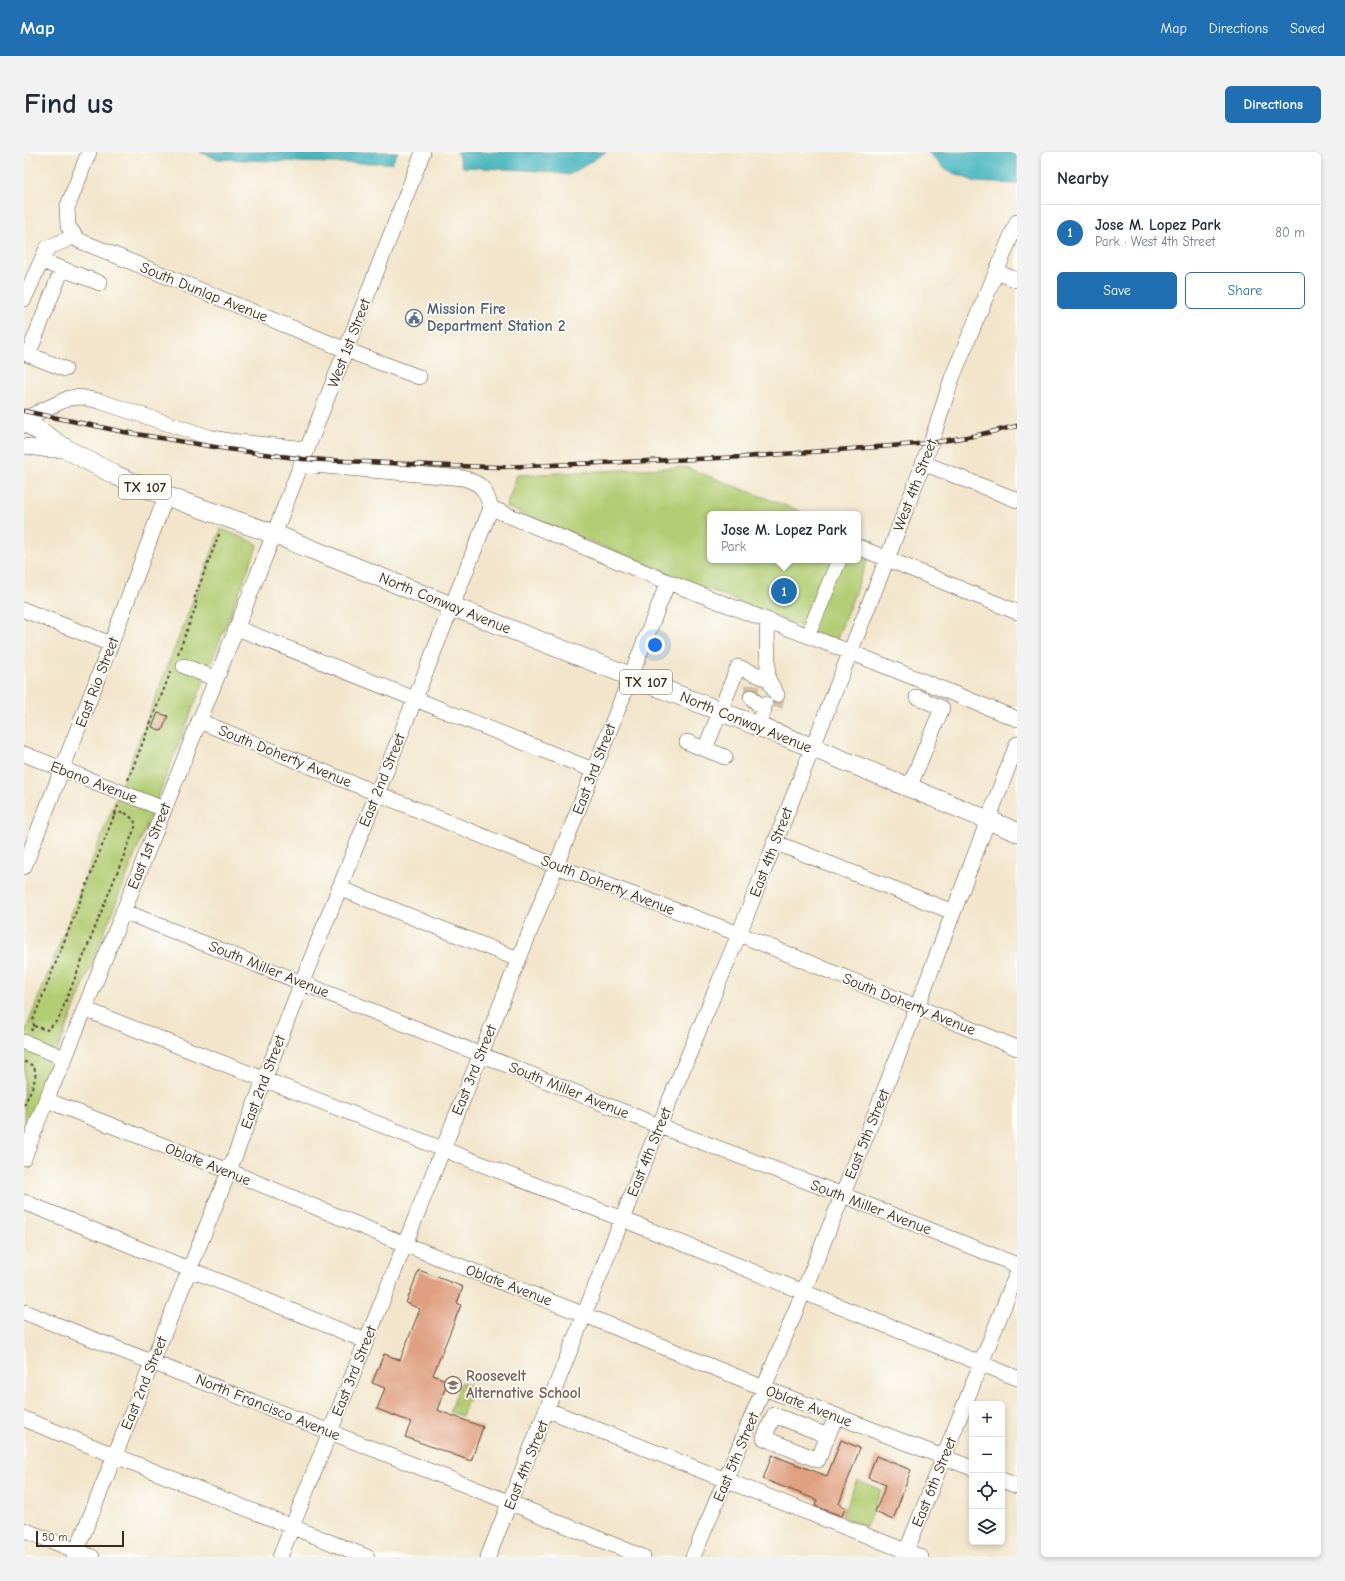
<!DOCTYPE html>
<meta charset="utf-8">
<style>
:root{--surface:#fff;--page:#f2f2f3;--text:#1f2937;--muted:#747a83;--line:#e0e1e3;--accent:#1f6fb2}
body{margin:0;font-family:"Comic Neue",sans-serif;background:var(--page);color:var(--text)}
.controls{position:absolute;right:12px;bottom:12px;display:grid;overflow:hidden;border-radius:6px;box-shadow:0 2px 6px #0003}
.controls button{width:36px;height:36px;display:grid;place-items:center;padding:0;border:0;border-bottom:1px solid var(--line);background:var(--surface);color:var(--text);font:20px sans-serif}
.scale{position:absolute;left:12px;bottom:10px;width:88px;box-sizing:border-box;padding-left:4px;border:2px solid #3b2a1e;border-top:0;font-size:11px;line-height:14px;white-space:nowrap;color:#3b2a1e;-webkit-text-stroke:3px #fdfcf7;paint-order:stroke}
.you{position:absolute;left:631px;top:493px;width:14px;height:14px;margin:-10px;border:3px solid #fff;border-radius:50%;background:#1a73e8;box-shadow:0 0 0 6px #1a73e833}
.badge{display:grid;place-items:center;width:26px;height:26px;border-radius:50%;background:var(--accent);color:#fff;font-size:13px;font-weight:700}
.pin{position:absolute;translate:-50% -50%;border:2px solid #fff;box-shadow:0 1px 4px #0006}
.popup{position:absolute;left:683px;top:359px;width:154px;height:52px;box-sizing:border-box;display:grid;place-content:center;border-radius:6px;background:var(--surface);filter:drop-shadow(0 1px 3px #0005);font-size:13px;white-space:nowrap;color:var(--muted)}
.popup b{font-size:15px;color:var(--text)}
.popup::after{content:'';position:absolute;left:50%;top:100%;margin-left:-8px;border:8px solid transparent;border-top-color:var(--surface)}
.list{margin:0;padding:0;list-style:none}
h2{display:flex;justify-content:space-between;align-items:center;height:52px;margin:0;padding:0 16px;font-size:17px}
h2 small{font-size:13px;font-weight:400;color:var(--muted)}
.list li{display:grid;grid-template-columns:26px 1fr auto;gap:12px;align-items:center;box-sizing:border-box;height:56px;padding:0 16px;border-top:1px solid var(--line)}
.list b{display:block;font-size:15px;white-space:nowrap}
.list p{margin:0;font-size:13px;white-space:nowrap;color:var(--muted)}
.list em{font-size:13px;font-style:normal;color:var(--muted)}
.actions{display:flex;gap:8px;padding:12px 16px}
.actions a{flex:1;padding:9px 0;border:1px solid var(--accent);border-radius:6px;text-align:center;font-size:14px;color:var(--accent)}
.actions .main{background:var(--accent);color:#fff}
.icon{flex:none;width:22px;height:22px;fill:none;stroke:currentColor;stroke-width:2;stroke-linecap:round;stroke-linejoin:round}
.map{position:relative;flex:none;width:993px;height:1405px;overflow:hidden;border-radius:6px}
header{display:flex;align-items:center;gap:24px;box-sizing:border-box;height:56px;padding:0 20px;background:var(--accent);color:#fff}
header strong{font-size:19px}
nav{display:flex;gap:22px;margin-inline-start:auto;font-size:14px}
.intro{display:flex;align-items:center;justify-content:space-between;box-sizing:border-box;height:96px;padding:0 24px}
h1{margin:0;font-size:28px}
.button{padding:10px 18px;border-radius:6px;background:var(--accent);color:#fff;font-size:14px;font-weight:700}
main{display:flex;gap:24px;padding:0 24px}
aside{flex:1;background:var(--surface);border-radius:6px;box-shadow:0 2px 6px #0003}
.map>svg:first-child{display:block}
.green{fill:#b1cc72;stroke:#767b48}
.water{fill:#47b6bf;stroke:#41706e}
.building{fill:#df9f80}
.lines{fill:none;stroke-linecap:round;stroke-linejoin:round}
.minor-tunnel{stroke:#cdc0a8;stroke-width:15;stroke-dasharray:15 8;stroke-linecap:butt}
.minor-casing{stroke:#564638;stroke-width:16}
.major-casing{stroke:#564638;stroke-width:20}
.path{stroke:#564638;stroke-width:2;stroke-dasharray:3 3;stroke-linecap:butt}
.minor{stroke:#fff;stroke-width:15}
.major{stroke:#fff;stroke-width:19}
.rail-casing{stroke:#3b2a1e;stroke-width:4.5}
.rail{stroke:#fdfcf7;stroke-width:3;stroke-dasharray:9;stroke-linecap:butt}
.labels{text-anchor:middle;stroke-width:3.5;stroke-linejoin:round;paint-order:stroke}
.shield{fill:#fdfcf7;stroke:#75695f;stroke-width:1}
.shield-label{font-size:14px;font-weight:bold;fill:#3b2a1e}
.street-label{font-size:15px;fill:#3b2a1e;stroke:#fdfcf7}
.service-label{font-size:15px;font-weight:bold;fill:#4e5e75;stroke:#fdfcf7;text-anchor:start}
.education-label{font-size:15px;font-weight:bold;fill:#785e54;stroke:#fdfcf7;text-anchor:start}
</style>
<header>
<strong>Map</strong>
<nav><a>Map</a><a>Directions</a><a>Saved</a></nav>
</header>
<div class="intro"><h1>Find us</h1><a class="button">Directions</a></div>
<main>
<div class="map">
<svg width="993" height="1405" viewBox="0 0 993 1405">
<rect width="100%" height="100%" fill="#fdfcf7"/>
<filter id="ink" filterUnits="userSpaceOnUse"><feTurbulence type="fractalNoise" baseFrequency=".025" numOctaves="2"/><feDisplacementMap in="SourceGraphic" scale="8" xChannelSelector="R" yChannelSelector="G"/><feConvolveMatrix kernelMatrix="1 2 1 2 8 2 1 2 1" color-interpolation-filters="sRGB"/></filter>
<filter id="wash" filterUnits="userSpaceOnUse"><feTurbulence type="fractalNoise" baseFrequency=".012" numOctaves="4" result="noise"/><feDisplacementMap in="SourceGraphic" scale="16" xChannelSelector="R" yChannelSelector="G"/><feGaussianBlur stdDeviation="0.9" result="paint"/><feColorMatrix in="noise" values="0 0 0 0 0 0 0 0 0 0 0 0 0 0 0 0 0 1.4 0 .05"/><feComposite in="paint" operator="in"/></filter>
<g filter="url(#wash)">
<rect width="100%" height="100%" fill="#f2e5cb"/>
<path class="green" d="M661,315L783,362H686V408H834V382L851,389L812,489L482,355L493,323Z
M197,377L234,392L0,983V883Z
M437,1230L449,1235L438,1264L426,1260Z
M833,1328L857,1338L842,1375L818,1365Z"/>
<path class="water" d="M176,0H374L368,11H306L193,7Z
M433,0H582L545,23L518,19L439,15Z
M904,0H993V32L952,30L922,18Z"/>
<g id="blocks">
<path class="building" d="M134,561L144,564L138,579L128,575Z
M395,1118L439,1135L433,1151L437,1153L409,1223L424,1229L413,1258L459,1275L447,1309L381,1285L387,1270L353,1257L361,1236L348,1231L360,1202L376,1208L396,1157L382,1151Z
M817,1288L836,1296L815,1352L821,1355L818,1364L791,1354L793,1348L739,1327L748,1303L803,1324Z
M852,1304L887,1318L869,1368L851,1360L862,1333L844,1326Z"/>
</g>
</g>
<g filter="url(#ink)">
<use href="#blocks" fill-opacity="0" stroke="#564638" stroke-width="1"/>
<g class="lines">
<path class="minor-tunnel" d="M727,545L728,533
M751,555L753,543"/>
<g class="minor-casing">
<path id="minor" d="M65,0L43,56L44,74L54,88L322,198L395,225
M17,109L76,131
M972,120L993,128
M0,147L23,96L51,84
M0,201L41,217
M4,203L38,117
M0,267L45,246L56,245L75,249L185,285L206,289L283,297
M0,294L25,298H44
M899,311L993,348
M277,312L439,326C459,332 461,337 467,356L644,430L826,500L993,567
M834,395L993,460
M0,458L87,492
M788,473L815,408
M213,476L569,618
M160,514L192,527
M744,527L753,543
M727,545L740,558
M175,569L532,714L715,782L993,896
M734,574L741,552
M663,590L701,605
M681,597L714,515L744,527L743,468
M0,602L140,657
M885,636L918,556L893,545
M750,690L929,760
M0,715L87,492L142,344
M315,736L494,807
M99,759L635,974L819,1043L993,1113
M60,857L598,1067L993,1226
M0,890L41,906
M22,948L205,1019L380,1092L561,1163L740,1236L948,1316
M0,1006L22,948L41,906L250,382L399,0
M0,1050L342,1189
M0,1160L487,1351L619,1405
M524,1258L897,1405
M0,1267L343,1405
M804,1284L750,1263L740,1286L794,1308L812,1264
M978,1328L993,1334
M0,1378L68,1405
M50,1405L205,1019L278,830L467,356
M256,1405L532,714L644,430
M464,1405L635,974L715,782L863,407L907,291L928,226L993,70
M669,1405C746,1223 821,1040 893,855C927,768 959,680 993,592
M880,1405L993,1121"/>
</g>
<g class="major-casing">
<path id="major" d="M0,269L44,298L93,324L142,344L250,382L427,454L787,595L993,680"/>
</g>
<path class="path" d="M154,502L173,452L170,447L196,380
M104,628L147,519
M10,874L9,868L94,654
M7,879L10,874L23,878L30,872L35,866L112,673L110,668L100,660L90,663
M0,910C23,914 5,940 0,954"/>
<use href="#minor" class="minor"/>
<use href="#major" class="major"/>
<g class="rail-casing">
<path id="rail" d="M0,259L100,280L203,297L279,307L427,314L477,315L720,305L907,291L949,284L993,274"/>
</g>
<use href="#rail" class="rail"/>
</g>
</g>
<defs>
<g id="civic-ring" transform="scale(0.9)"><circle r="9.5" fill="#fdfcf7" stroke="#5c6f8a" stroke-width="1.5"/><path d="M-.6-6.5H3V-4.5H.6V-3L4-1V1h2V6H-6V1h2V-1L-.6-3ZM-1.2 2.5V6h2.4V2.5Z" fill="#5c6f8a"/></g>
<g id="school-ring" transform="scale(0.9)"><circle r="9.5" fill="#fdfcf7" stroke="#8d6e63" stroke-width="1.5"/><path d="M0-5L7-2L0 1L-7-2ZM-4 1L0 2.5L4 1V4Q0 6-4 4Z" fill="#8d6e63"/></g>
</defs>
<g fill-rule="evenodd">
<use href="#civic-ring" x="390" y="166"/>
<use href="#school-ring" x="429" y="1233"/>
</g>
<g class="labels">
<g class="shield">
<rect x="95" y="323" width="52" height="24" rx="3"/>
<rect x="596" y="518" width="52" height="24" rx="3"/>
</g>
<g class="shield-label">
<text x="121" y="340">TX 107</text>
<text x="622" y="535">TX 107</text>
</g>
<g class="street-label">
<text transform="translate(180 140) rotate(22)" y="5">South Dunlap Avenue</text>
<text transform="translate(325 191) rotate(-69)" y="5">West 1st Street</text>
<text transform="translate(891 333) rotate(-69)" y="5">West 4th Street</text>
<text transform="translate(421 451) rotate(22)" y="5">North Conway Avenue</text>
<text transform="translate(73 530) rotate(-69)" y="5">East Rio Street</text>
<text transform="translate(722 570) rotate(22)" y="5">North Conway Avenue</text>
<text transform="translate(261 604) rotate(22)" y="5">South Doherty Avenue</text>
<text transform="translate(570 617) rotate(-69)" y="5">East 3rd Street</text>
<text transform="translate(358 628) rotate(-68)" y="5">East 2nd Street</text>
<text transform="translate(70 630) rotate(21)" y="5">Ebano Avenue</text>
<text transform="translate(125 694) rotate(-68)" y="5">East 1st Street</text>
<text transform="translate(747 700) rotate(-69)" y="5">East 4th Street</text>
<text transform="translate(584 733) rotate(21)" y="5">South Doherty Avenue</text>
<text transform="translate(245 817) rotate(22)" y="5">South Miller Avenue</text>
<text transform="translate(885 852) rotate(22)" y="5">South Doherty Avenue</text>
<text transform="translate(450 918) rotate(-68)" y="5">East 3rd Street</text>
<text transform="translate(239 930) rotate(-69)" y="5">East 2nd Street</text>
<text transform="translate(545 938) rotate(22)" y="5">South Miller Avenue</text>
<text transform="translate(843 982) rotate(-68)" y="5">East 5th Street</text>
<text transform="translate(625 1000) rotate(-68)" y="5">East 4th Street</text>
<text transform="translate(184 1012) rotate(22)" y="5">Oblate Avenue</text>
<text transform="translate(847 1055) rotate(21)" y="5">South Miller Avenue</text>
<text transform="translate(485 1133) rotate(21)" y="5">Oblate Avenue</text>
<text transform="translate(330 1219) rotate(-68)" y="5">East 3rd Street</text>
<text transform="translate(120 1231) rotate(-68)" y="5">East 2nd Street</text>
<text transform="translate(785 1254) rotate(21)" y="5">Oblate Avenue</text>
<text transform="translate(244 1255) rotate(22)" y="5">North Francisco Avenue</text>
<text transform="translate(712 1305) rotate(-67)" y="5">East 5th Street</text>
<text transform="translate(502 1313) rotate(-68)" y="5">East 4th Street</text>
<text transform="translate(910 1330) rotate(-68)" y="5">East 6th Street</text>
</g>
<g class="service-label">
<text x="403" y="162">Mission Fire<tspan x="403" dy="17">Department Station 2</tspan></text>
</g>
<g class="education-label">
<text x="442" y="1229">Roosevelt<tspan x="442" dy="17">Alternative School</tspan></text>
</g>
</g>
</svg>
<div class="controls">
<button>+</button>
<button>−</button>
<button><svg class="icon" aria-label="locate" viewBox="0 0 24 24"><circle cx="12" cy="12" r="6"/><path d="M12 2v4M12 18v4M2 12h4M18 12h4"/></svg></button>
<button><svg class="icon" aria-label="layers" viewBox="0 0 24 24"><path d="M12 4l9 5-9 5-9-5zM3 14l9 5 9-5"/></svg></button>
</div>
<div class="scale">50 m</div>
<div class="you"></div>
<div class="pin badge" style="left:760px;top:439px">1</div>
<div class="popup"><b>Jose M. Lopez Park</b>Park</div>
</div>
<aside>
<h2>Nearby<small></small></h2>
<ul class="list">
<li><span class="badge">1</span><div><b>Jose M. Lopez Park</b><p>Park · West 4th Street</p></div><em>80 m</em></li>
</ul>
<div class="actions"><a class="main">Save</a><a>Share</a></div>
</aside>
</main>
